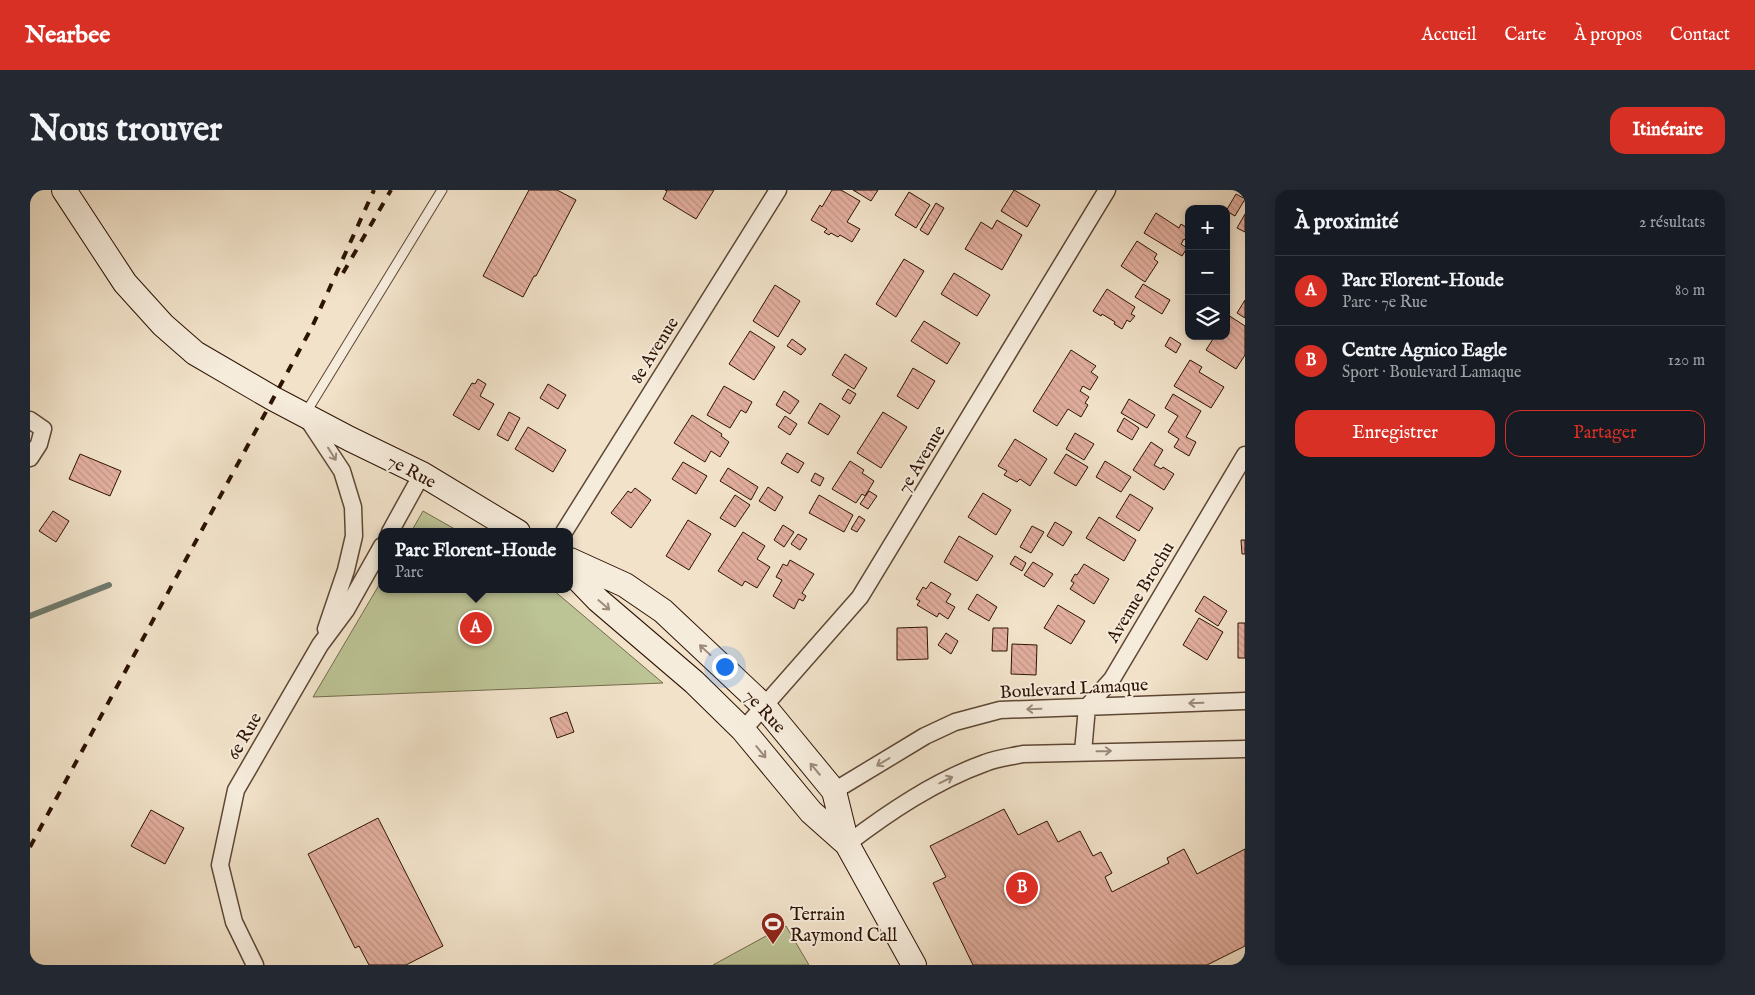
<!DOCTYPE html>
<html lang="fr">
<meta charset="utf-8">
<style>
:root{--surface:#171b24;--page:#242831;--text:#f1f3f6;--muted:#9ea1a6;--line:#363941;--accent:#d93025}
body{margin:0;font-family:"IM FELL English",serif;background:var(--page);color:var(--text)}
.controls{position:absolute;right:15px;top:15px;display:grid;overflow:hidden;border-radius:10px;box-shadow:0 2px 8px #0003}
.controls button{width:45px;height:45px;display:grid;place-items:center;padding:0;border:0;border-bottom:1px solid var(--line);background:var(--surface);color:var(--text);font:25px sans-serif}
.you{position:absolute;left:694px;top:476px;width:18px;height:18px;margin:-12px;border:4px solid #fff;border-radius:50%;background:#1a73e8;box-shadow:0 0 0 8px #1a73e833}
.badge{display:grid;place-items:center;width:32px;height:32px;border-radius:50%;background:var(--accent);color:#fff;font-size:16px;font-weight:700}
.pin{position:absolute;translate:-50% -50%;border:2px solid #fff;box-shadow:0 1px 5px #0006}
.popup{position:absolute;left:348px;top:338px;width:195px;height:65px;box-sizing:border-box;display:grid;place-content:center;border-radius:10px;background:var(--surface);filter:drop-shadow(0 1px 4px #0005);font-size:16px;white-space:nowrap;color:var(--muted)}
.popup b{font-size:19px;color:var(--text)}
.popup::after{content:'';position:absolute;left:50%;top:100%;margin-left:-10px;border:10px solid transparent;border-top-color:var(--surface)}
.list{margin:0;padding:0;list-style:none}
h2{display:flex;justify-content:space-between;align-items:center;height:65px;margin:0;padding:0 20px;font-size:21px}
h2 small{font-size:16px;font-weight:400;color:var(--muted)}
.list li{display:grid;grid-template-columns:32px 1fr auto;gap:15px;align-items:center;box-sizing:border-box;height:70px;padding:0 20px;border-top:1px solid var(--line)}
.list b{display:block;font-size:19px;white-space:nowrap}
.list p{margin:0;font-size:16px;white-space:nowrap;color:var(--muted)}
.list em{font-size:16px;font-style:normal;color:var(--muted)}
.actions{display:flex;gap:10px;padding:15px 20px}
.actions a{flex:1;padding:11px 0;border:1px solid var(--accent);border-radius:15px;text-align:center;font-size:18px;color:var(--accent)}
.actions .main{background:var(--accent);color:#fff}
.icon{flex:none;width:28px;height:28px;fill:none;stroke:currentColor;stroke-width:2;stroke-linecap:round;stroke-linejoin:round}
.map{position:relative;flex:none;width:1215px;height:775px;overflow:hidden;border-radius:15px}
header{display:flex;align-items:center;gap:30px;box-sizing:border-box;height:70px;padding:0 25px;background:var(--accent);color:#fff}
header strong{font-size:24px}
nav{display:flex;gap:28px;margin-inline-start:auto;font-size:18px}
.intro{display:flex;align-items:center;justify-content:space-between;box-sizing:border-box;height:120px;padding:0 30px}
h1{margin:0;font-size:35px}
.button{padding:12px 22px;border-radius:15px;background:var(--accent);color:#fff;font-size:18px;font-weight:700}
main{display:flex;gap:30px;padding:0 30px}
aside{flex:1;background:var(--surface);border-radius:15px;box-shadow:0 2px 8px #0003}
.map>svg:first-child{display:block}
.park{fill:#bcc395;stroke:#746b4c}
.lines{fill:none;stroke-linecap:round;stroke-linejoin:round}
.stream{stroke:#6f7a6d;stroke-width:6}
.building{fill:url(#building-back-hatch);stroke:#2d1304}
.lane-casing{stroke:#5e4735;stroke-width:11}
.street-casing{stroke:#5e4735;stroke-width:19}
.secondary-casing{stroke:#2d1304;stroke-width:26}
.lane{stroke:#f6ecdc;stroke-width:9}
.street{stroke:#f6ecdc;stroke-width:16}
.secondary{stroke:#f6ecdc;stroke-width:24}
.rail{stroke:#2d1304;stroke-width:4;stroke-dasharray:9 9;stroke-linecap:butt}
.oneway{stroke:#9c8a7b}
.labels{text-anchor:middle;stroke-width:4;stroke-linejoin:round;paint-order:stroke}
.street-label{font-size:18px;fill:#2d1304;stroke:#f6ecdc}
.poi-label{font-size:18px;fill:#2d1304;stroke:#f6ecdc;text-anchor:start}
</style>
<header>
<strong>Nearbee</strong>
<nav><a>Accueil</a><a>Carte</a><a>À propos</a><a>Contact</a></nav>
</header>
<div class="intro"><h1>Nous trouver</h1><a class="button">Itinéraire</a></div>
<main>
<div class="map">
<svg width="1215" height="775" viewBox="0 0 1215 775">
<defs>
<pattern id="building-back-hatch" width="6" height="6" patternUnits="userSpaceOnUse" patternTransform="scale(1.25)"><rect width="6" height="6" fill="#e2ae9e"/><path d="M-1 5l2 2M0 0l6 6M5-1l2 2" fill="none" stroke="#c29586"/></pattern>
</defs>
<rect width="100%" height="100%" fill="#f1e2c9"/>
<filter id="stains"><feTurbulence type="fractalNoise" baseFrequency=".004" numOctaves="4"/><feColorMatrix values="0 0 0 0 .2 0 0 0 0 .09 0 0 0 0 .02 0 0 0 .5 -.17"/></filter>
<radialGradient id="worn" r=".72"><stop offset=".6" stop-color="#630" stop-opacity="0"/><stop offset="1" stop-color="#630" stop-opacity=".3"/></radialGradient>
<path class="park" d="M393,321L430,342H381Z
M352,390V399H522L633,493L283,507Z
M756,736L779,775H683L747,740Z"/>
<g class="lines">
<path class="stream" d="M0,426L79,395"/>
</g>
<path class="building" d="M499,0H527L546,10L506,86H504L493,107L453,86Z
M635,0H684L666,29L633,9L637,1Z
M802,0H811L830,11L817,32L830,39L822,52L810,45L808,47L801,43L799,45L794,42L797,39L781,30L790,15L792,17Z
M823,0H848L841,11Z
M984,0L1010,15L997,37L971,21Z
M879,2L900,15L886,38L865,25Z
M1206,4L1215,9L1205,26L1196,21Z
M906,13L914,18L898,45L890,40Z
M1126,23L1149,38L1151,34L1159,39V49L1157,51L1154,49L1151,54L1157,58L1152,66L1114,43Z
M1215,24V42L1207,38Z
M967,30L992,45L972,80L935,59L951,32L962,39Z
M1107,51L1127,64L1124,69L1128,72L1115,92L1091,76Z
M874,69L894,81L866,127L846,114Z
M924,83L960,105L947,126L911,104Z
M1113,94L1140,110L1132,124L1105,107Z
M745,95L770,111L748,147L723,131Z
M1077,99L1105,117L1101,124L1105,126L1100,132L1097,130L1092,139L1084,134L1085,132L1072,124L1071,126L1063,121Z
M1215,110V128L1207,123Z
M1198,125L1215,136V165L1206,179L1176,160L1185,146H1196V128Z
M894,131L930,153L917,174L881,151Z
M720,141L745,157L724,190L699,174Z
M1140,147L1151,154L1146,163L1135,156Z
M762,149L776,159L771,165L757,156Z
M1041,160L1066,176L1061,182L1068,187L1060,200L1053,196L1050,201L1059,207L1055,213L1058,215L1051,227L1038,219L1027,236L1003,221Z
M815,164L837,178L824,199L802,185Z
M1160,170L1172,177L1169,182L1194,197L1181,218L1144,196Z
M883,178L905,191L888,219L867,206Z
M448,189L456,194L450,206L464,214L449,240L423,225L442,193L445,194Z
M518,194L536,205L528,219L510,208Z
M694,196L722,212L716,223L711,220L700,238L677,225Z
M818,199L826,204L820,214L812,209Z
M754,201L769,211L760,224L746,215Z
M1143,204L1171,221L1156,247L1166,252L1159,266L1144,257L1149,249L1138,242L1148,226L1135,218Z
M1099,209L1125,225L1117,238L1091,223Z
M790,213L810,226L798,245L778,233Z
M479,222L490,228L478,251L467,245Z
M853,222L877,237L851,278L827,263Z
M662,225L692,244L691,246L699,252L690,267L681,261L675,272L644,253Z
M755,226L767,234L760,245L748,237Z
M1094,228L1109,238L1102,250L1087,241Z
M498,237L536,260L523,282L485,259Z
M1045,243L1064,254L1054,270L1036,259Z
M985,249L1017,269L1000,296L990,289L987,292L974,285L977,281L968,276Z
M1121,252L1133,260L1124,275L1131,279L1133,277L1144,284L1134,300L1103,280Z
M757,263L774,273L768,283L751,273Z
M50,264L91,281L80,306L39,289Z
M1036,264L1058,277L1046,296L1024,283Z
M820,271L834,280L832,283L844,291L835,306L832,304L826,313L802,299Z
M1075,271L1101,287L1091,302L1066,287Z
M653,272L677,286L666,304L642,289Z
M698,278L728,297L721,310L690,291Z
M785,283L794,288L790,296L781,291Z
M738,297L753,307L745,321L729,311Z
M605,298L621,310L601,338L581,323L598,301L601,303Z
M839,301L847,306L838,319L830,314Z
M953,303L981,320L966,345L938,327Z
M1100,304L1123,318L1109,341L1086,327Z
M705,305L720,315L705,337L690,328Z
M789,305L823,325L814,342L779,323Z
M23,321L39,331L26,352L9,341Z
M829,326L835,330L827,342L821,339Z
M1069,327L1106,350L1094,371L1056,348Z
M658,330L681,344L659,380L636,366Z
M1025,332L1042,342L1033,356L1017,346Z
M753,335L764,342L754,357L744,350Z
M1002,336L1014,342L1001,363L990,357Z
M713,342L735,356L727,369L740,377L727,398L715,391L712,396L688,381Z
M768,344L777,349L770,360L761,354Z
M929,346L963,366L947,391L914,372Z
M1211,350H1215V364H1212Z
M985,366L996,373L992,381L980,374Z
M760,370L784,384L772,403L776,406L773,411L769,409L764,419L743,406L752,390L746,387L753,374L757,376Z
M1003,372L1023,384L1014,397L994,385Z
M1054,374L1079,389L1064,414L1040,399L1044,393L1041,391L1045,384L1047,385Z
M901,392L921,404L916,412L925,417L918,429L909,423L907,427L887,415L890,411L886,409L893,397L896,399Z
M947,404L967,417L959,431L938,419Z
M1174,406L1197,421L1188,436L1165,421Z
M1028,415L1055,431L1041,454L1014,438Z
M1169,428L1193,442L1177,470L1153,455Z
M1208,433H1215V468H1208Z
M897,437L898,469L867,470V438Z
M963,438H978L977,461H962Z
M916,443L928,451L921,464L908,455Z
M982,454L1007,455L1006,485L981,484Z
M537,522L544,542L527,548L520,528Z
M974,619L988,645L1017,631L1028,652L1050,641L1063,666L1071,662L1082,683L1075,687L1082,702L1139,673L1137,668L1154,659L1167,684L1215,659V756L1177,775H943L903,693L916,687L900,656Z
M121,620L154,638L135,674L101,656Z
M348,628L413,756L376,775H339L329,756L325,758L278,664Z"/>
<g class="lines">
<g class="lane-casing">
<path id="lane" d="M275,224L412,0"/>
</g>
<g class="street-casing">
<path id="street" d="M277,228L312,281L323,317L324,346L316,380L296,439
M0,230L13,239L9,254L0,268
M360,342L392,284
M534,342L748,0
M713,540L830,407L1077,0
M1053,562L1057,517L1082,489L1215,265
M804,601L895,546L925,532L970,520L1215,511
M817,654C859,622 905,591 955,573C967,568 980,567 993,564L1215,559
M225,775L204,732L190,675L206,600L290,455L316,420L352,356"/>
</g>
<g class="secondary-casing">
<path id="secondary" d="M34,0L95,93L133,135L165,163L244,209L320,249L392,284L488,342
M540,370L595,395L633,421L734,516L804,601L817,654L884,775
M540,381L568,410L664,492L713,540L781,622L817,654"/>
</g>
<use href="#lane" class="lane"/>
<use href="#street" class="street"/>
<use href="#secondary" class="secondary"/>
<path class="rail" d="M313,83L361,0
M0,657L282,137L344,0"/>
</g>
<defs><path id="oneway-shaft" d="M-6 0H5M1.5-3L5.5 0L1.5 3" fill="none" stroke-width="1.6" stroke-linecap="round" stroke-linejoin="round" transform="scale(1.25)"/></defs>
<g class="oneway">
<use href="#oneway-shaft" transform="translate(302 264) rotate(58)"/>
<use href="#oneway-shaft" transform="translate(574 415) rotate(41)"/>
<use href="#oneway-shaft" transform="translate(675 460) rotate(-137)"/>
<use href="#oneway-shaft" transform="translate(1166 513) rotate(178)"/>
<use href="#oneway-shaft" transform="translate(1004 519) rotate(178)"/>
<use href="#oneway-shaft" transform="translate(1074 561) rotate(-1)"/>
<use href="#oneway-shaft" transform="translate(731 562) rotate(51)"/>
<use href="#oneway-shaft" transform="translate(853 572) rotate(149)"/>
<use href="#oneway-shaft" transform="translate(785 579) rotate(-130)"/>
<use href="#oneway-shaft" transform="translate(916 590) rotate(-26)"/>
</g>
<defs>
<g id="stadium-pin" transform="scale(1.25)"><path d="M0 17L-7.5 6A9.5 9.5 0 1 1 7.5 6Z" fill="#8f2418" stroke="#f6ecdc"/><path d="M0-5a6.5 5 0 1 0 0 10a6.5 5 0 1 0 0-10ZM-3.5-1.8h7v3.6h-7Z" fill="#fff"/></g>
</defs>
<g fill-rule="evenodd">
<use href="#stadium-pin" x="743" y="734"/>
</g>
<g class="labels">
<g class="street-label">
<text transform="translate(624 160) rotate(-58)" y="6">8e Avenue</text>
<text transform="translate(891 269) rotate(-59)" y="6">7e Avenue</text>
<text transform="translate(382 281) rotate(28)" y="6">7e Rue</text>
<text transform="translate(1110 402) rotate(-59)" y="6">Avenue Brochu</text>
<text transform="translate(1044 498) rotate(-3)" y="6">Boulevard Lamaque</text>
<text transform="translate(735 521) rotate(47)" y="6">7e Rue</text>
<text transform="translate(214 546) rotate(-60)" y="6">6e Rue</text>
</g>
<g class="poi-label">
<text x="760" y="730">Terrain<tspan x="760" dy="21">Raymond Call</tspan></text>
</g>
</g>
<rect width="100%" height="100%" filter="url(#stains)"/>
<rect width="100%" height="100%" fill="url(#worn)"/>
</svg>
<div class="controls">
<button>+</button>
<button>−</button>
<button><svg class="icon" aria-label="layers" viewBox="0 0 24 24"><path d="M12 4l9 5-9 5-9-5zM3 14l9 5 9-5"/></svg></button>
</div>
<div class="you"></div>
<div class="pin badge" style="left:446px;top:438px">A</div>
<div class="popup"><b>Parc Florent-Houde</b>Parc</div>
<div class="pin badge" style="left:992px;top:698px">B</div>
</div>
<aside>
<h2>À proximité<small>2 résultats</small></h2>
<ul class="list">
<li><span class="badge">A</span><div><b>Parc Florent-Houde</b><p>Parc · 7e Rue</p></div><em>80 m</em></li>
<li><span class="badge">B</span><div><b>Centre Agnico Eagle</b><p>Sport · Boulevard Lamaque</p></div><em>120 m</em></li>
</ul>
<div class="actions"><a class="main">Enregistrer</a><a>Partager</a></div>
</aside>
</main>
